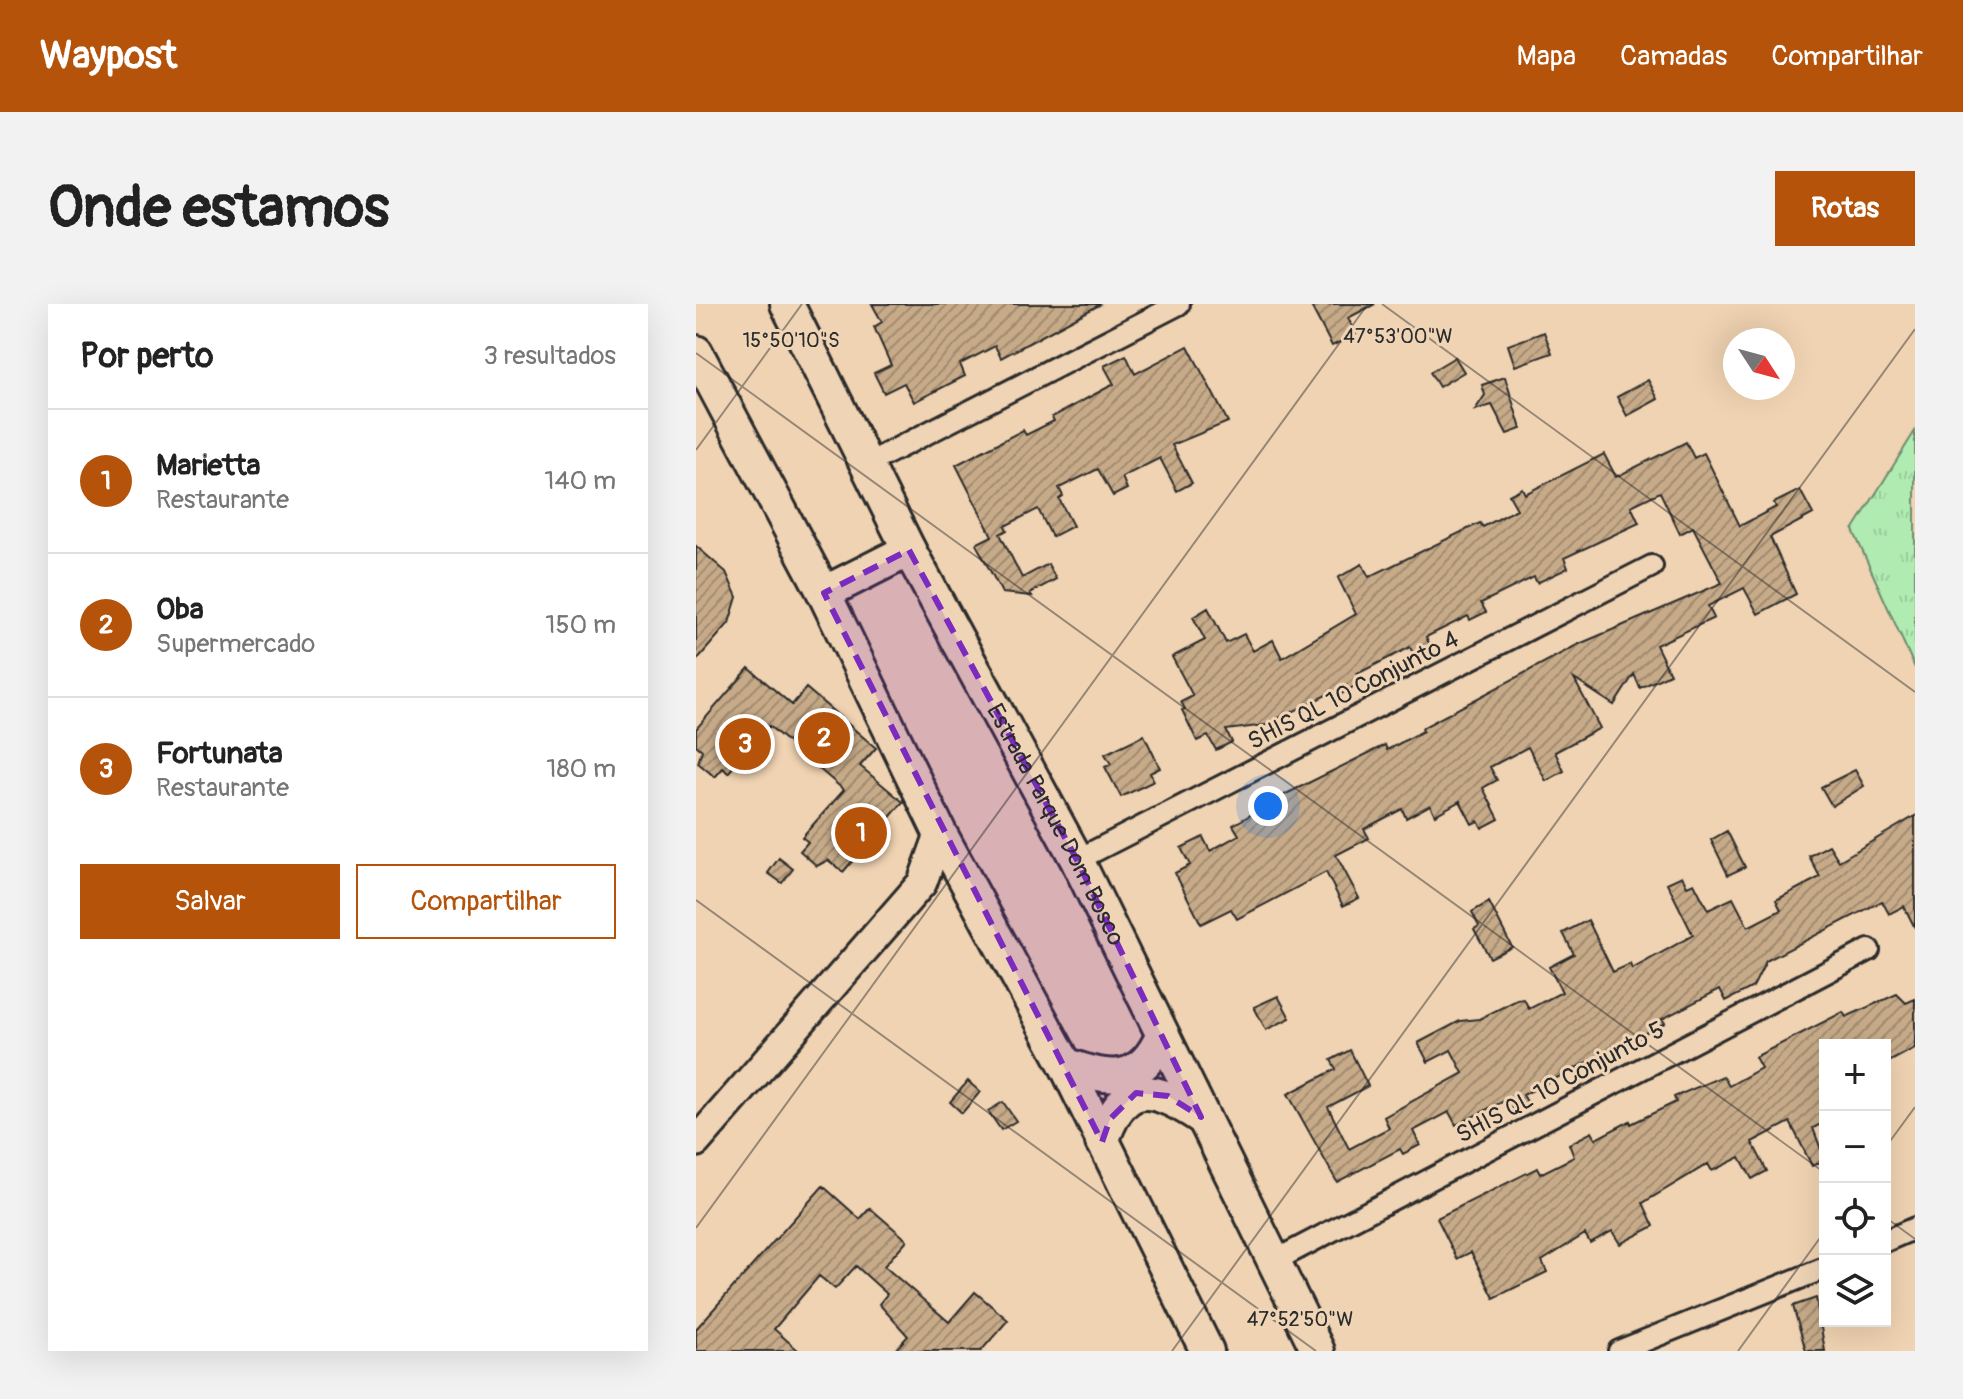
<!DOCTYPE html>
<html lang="pt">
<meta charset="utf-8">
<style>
:root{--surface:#fff;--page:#f2f2f2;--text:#222;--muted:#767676;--line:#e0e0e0;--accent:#b45309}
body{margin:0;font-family:Pangolin,sans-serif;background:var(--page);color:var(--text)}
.controls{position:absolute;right:24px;bottom:24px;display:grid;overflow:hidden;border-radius:0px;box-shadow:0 8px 32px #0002}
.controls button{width:72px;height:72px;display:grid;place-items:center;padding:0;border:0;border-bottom:2px solid var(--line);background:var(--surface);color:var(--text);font:40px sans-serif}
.compass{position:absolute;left:1027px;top:24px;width:72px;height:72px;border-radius:50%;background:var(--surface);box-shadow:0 8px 32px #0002;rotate:126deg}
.you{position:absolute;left:572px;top:502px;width:28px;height:28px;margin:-20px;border:6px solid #fff;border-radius:50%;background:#1a73e8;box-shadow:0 0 0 12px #1a73e833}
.badge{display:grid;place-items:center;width:52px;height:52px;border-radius:50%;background:var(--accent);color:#fff;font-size:26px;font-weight:700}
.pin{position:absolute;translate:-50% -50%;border:4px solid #fff;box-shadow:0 2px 8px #0006}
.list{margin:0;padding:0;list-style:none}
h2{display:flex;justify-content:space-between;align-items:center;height:104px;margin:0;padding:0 32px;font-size:34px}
h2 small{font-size:26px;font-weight:400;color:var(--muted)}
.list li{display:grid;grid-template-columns:52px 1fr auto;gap:24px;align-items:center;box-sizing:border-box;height:144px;padding:0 32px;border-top:2px solid var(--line)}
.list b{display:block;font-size:30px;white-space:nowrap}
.list p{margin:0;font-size:26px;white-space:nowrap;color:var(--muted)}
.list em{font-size:26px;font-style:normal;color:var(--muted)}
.actions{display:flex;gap:16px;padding:24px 32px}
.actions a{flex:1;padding:18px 0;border:2px solid var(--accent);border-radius:0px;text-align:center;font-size:28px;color:var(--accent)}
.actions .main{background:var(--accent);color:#fff}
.icon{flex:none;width:44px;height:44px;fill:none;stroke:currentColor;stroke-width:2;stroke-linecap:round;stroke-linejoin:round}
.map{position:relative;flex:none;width:1219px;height:1047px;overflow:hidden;border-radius:0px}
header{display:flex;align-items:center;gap:48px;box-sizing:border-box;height:112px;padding:0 40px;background:var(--accent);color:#fff}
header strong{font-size:38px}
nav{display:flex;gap:44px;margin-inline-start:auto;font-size:28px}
.intro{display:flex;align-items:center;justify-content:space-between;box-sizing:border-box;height:192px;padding:0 48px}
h1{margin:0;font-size:56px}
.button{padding:20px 36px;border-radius:0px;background:var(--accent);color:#fff;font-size:28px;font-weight:700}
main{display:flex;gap:48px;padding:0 48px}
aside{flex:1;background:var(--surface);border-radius:0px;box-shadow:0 8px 32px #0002}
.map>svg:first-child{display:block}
.grass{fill:url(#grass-tufts);stroke:#6e8c6e;stroke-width:2}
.building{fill:url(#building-hatch);stroke:#2b2b2b;stroke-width:2}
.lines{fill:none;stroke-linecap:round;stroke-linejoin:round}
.street-casing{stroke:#2b2b2b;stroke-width:26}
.secondary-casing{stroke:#2b2b2b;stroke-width:34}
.primary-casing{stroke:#2b2b2b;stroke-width:38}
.street{stroke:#efd4b6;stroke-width:20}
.secondary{stroke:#efd4b6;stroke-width:28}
.primary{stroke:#efd4b6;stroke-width:32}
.marked{fill:#7b2cbf;fill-opacity:0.2;stroke:#7b2cbf;stroke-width:6;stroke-dasharray:16 10;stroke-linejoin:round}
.ticks{fill:none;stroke:#2b2b2b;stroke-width:2;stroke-opacity:0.45}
.labels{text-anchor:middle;stroke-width:6;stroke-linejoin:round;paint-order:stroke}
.street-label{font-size:24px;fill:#2b2b2b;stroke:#efd4b6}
.ticks-label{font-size:20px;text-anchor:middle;fill:#2b2b2b;stroke:#efd4b6;stroke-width:6;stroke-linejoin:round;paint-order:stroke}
</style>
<header>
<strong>Waypost</strong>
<nav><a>Mapa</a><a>Camadas</a><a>Compartilhar</a></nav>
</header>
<div class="intro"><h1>Onde estamos</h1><a class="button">Rotas</a></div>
<main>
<aside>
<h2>Por perto<small>3 resultados</small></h2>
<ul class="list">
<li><span class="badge">1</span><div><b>Marietta</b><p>Restaurante</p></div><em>140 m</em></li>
<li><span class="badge">2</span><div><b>Oba</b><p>Supermercado</p></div><em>150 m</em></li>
<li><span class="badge">3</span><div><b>Fortunata</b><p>Restaurante</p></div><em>180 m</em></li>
</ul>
<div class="actions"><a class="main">Salvar</a><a>Compartilhar</a></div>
</aside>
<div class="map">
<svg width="1219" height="1047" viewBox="0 0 1219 1047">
<defs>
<pattern id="grass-tufts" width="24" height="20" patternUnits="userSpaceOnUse" patternTransform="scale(2)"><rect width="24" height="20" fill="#b0ecb2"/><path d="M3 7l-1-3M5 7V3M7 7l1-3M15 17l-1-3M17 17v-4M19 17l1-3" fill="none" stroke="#98cb99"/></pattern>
<pattern id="building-hatch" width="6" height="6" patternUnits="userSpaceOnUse" patternTransform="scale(2)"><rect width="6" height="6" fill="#c7ab89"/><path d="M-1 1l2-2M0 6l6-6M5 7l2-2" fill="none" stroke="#a28b70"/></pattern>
</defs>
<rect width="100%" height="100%" fill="#f0d3b2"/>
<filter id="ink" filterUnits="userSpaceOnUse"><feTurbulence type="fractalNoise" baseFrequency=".0125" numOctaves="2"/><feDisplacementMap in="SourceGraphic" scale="16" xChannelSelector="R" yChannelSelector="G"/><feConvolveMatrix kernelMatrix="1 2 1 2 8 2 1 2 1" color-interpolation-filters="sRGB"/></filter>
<g filter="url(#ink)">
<path class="grass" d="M1219,127V364L1157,226Z"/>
<path class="building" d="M176,0H405L305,54L299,42L264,60L269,72L218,98L208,79L188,89L178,69L195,61L178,23L186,18Z
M614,0H679L652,14L660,30L636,42Z
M848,28L856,49L819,62L812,41Z
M492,42L532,118L476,141L496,179L481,187L464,154L426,173L431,185L417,192L402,165L363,184L367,192L363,195L377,222L356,233L342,205L309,222L311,226L304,230L326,274L352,260L360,275L334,289L336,292L306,289L280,240L296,232L260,161L327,126L330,131L358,117L356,113L418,80L408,62L430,51L439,70Z
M759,53L768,68L743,83L734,68Z
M809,73L825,125L811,130L796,101L779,106L789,91L786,81Z
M952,76L962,95L931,112L921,93Z
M990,138L998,154L1008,149L1044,222L1080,203L1078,199L1104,186L1117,210L1074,233L1100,290L1062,310L1048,284L1012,302L1018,314L960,341L974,370L944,384L938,370L918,401L878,375L904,424L859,448L868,467L850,477L832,443L794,463L801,476L787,484L803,515L786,524L782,517L776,520L764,497L739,511L734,501L710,514L706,505L668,525L673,534L640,551L663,594L647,602L630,568L541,615L535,605L505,620L479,569L494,561L485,544L507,533L514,547L543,531L537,521L592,489L689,441L691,446L727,427L726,424L881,341L1026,279L997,223L984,230L964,188L935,202L943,219L868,254L872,264L841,279L838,273L785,299L790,308L774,316L772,312L730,333L739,351L722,359L714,343L661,370L665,378L639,394L636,388L570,421L530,426L536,438L520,446L512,432L501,437L486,406L489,405L485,398L497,392L476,353L509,336L497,313L512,304L530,339L548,330L557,347L577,336L586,354L660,310L642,274L666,260L673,273L784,219L787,223L821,205L813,191L826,184L829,190L908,150L920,173Z
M0,242L30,268L41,293L33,319L0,357Z
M53,364L96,401L110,384L180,444L164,462L207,498L147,568L132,556L121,562L104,547L112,538L106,533L148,486L73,422L32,469L27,464L19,473L2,459L6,446L0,441V425Z
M448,431L464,464L454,469L458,477L425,493L409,463L415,460L409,450Z
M1159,466L1168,482L1136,502L1125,483Z
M1219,512V624L1208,602L1193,610L1186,597L1070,657L1057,683L1030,697L1024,685L966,715L969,719L827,791L834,803L820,810L812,795L760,821L753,808L717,827L724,841L707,850L704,845L641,878L592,790L640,765L635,756L654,746L672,782L632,803L653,845L693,824L688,813L767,769L755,746L732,758L722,739L764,717L783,715L821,696L828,695L833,705L866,688L853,663L878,650L867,629L892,616L917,668L934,660L936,665L997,631L971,579L986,572L991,582L998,579L1012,606L1037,594L1052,623L1085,606L1080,596L1124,573L1113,552L1133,541L1143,557Z
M1031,527L1049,563L1032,571L1015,536Z
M83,554L97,565L86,579L72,569Z
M793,598L816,643L794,654L778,625L783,622L776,608Z
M1201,690L1210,699L1219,695V744L1189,760V741H1129V818L1117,824L1129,856L1116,862L1094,818L1056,838L1071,867L1056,875L1044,853L1016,867L1012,860L947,899L958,922L924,940L916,927L894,939L889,930L846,957L851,968L798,994L775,948L761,955L741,914L841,864L844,870L878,853L873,840L896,828L900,835L934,817L935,820L980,798L978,793L1027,772L1033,782L1065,764L1059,753L1147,708L1150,713Z
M582,692L594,714L570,726L558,703Z
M272,777L284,788L266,809L254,798Z
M307,798L320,817L305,826L292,807Z
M127,882L164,915L174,904L211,936L188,962L253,1018L279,988L312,1016L285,1047H198L212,1032L183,1000L191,990L160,962L139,985L123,972L78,1025L103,1047H0V1025Z
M1120,994L1129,1047H1110L1097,1002Z"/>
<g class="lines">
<g class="street-casing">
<path id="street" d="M173,159L483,0
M381,556L956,262
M1189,937L1219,924
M578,957L1173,646
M923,1047L1129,964"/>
</g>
<g class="secondary-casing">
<path id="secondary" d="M0,838L226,579L244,529"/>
</g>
<g class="primary-casing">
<g id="primary">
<path id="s1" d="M91,0L213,246L381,556L622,1047"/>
<path d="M0,48L128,289L244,529L369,760L511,1047"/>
<path d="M128,289L213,246"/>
<path d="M369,760C412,777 445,781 466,732"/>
<path d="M406,838C428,775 454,780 505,813"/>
</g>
</g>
<use href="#street" class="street"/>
<use href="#secondary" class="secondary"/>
<use href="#primary" class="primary"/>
</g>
</g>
<path class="marked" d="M213,246L381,556L505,813L472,792L440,789L414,815L406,838L128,289Z"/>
<path class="ticks" d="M686,0L1219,388M0,49L1129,869M0,146L106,0M0,596L620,1047M1189,844L1219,803M1189,913L1219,935M0,924L672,0M476,1047L1219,25M1042,1047L1129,927"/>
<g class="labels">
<g class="street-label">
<text transform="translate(657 386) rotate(-27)" y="8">SHIS QL 10 Conjunto 4</text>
<text dy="8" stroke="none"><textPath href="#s1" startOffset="586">Estrada Parque Dom Bosco</textPath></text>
<text transform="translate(864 778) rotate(-28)" y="8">SHIS QL 10 Conjunto 5</text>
</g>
</g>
<g class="ticks-label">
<text x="702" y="39">47°53'00"W</text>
<text x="95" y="43">15°50'10"S</text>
<text x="604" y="1022">47°52'50"W</text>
</g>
</svg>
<div class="controls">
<button>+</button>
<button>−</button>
<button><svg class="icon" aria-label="locate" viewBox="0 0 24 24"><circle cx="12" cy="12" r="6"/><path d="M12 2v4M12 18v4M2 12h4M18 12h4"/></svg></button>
<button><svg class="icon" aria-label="layers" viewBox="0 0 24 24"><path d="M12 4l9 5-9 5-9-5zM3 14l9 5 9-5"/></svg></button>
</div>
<svg class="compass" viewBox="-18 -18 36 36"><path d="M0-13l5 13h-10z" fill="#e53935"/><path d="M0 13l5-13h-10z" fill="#767676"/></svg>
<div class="you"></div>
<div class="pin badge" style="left:165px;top:529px">1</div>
<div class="pin badge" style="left:128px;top:434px">2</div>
<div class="pin badge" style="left:49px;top:440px">3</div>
</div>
</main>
